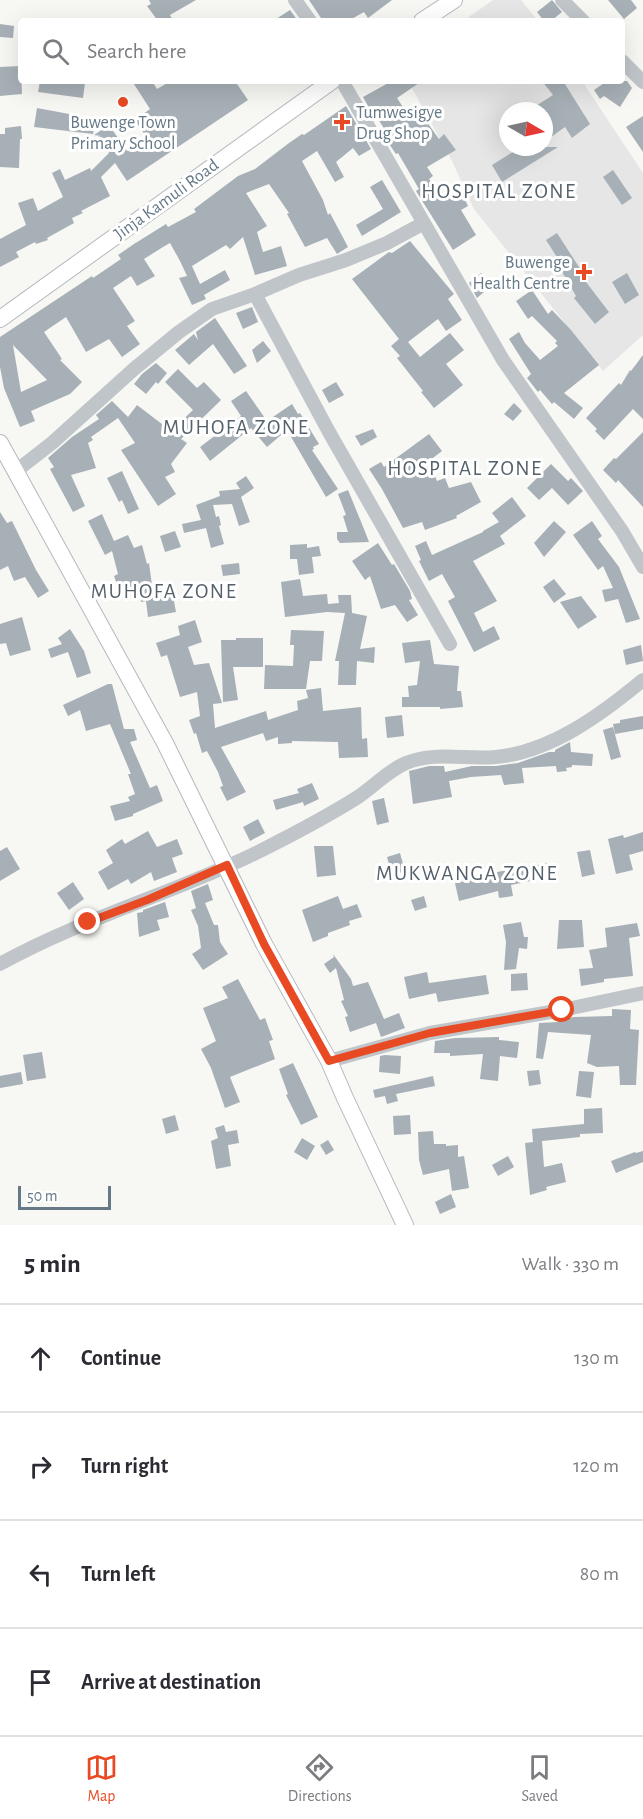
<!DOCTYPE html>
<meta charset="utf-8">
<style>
:root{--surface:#fff;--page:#f2f2f3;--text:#2b2b33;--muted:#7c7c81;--line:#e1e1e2;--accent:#e84a24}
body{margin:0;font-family:"Alegreya Sans",sans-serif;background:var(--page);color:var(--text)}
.compass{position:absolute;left:499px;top:102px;width:54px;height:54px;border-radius:50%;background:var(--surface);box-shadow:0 6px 24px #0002;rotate:99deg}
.scale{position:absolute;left:18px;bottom:15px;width:93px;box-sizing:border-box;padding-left:6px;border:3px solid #657986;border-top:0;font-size:16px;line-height:21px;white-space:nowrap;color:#657986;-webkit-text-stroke:4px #fff;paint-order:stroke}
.stop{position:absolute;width:18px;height:18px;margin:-14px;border:4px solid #e84a24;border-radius:50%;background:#fff}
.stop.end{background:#e84a24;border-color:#fff;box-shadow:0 2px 6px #0008}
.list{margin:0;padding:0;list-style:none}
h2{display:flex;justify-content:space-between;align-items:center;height:78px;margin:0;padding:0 24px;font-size:26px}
h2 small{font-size:20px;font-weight:400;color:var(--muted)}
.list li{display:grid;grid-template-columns:39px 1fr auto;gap:18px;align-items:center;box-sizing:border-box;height:108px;padding:0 24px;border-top:2px solid var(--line)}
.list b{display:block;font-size:22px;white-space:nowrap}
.list em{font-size:20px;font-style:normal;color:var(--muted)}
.icon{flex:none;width:33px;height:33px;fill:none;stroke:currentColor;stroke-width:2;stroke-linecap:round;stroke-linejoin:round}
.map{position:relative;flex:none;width:643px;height:1225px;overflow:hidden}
.search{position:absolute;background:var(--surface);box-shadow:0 6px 24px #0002;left:18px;right:18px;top:18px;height:66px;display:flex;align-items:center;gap:15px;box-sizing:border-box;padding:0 21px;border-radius:6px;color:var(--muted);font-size:22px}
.sheet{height:510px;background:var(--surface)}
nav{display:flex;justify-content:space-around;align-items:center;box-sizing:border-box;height:84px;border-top:2px solid var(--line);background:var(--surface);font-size:16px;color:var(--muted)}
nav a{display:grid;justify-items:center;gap:3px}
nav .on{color:var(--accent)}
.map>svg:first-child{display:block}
.built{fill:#e5e6e5;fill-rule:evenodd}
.building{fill:#a7b0b6;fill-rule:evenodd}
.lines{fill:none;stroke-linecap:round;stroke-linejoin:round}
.major-casing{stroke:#b3b9bd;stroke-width:18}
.minor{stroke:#c0c5c9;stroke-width:14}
.major{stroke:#fff;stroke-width:16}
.route{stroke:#e84a24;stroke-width:8}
.poi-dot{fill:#e84a24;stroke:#fff;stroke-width:2}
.labels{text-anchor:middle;stroke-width:6;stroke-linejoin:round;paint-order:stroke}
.poi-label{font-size:18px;fill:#657986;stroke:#fff;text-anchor:start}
.street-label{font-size:18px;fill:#657986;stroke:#fff}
.quarter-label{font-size:21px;letter-spacing:1.5px;fill:#54616b;stroke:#fff}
</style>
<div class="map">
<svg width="643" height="1225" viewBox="0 0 643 1225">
<rect width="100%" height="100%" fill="#f7f7f4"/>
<path class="built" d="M493,0H521L538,21H463Z
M408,81H582L643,173V335L603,371L474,209L452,161ZM508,111H544V147H508Z"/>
<path class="building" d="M149,0H196L170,15L173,21H158L147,6L151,4Z
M309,0H392L368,18L364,12L348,21H323Z
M552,0L562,12L551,21H544L537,12Z
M608,0H631L637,8L624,19Z
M290,10L298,21H273Z
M0,24L14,26L13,38L0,37Z
M21,66L22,94L0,96V67Z
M40,81L85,83L83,98L38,92Z
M132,81H152L157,89L171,81H235L248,100L127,181L115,163L101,177L110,196L81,211L83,213L72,218L74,223L47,238L48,240L36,244L35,242L16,252L19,257L0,267V239L26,225L18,203L33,198L38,211L63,197L52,173L60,169L65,180L90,168L91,171L109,153L98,137L101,136L94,135L109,125L127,151L147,138L135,120L150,109Z
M392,81H422L397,98L412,121L422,115L439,139L444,134L456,150L427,167L433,176L429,179L444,199L460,190L468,206L461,210L476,235L453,250L416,191L419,189L398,153L396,154L387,141L391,139L376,116L374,117L363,97Z
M542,81H563L590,124L572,138L565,127L544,142V111H528L553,95Z
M607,81H627L632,88L620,107L604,96L600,99L594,90Z
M346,106L371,149L359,156L353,148L336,162L344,177L335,182L317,151L302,161L323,200L328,215L330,213L348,247L337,254L327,238L305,247L287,214L289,213L269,184L246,193L267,226L257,232L263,252L281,246L287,266L255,275L243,237L230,249L226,245L192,266L200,284L225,270L230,280L204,295L206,299L192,305L179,278L187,276L180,261L170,243L163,247L144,259L155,276L137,286L131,276L113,288L135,321L127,326L140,344L122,357L109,339L86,352L66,317L44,332L62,359L60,360L82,382L70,394L31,411L35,421L20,427L4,388L0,367V337L92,276L93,278L121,259L118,255L134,244L166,224L168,227L196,212L194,209L238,176L255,169L289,143L302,134L304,135ZM13,345L47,380L21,392Z
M37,108L96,119L93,134L34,127Z
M643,116V152L626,127Z
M21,126L22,139H20L19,168L0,167V134H5V128Z
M521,147H558L502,182L492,165Z
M613,170L632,198L622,205L603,177Z
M382,180L401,212L362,236L356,225L383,209L370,187Z
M557,233L588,281L586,282L609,312L595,324L574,298L576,296L561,270L564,268L546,240Z
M410,241L454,294L448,299L462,320L446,331L438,319L408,342L420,357L450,333L464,350L446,364L463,385L434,408L421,392L423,391L397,358L400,356L391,346L399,339L352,279L389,252L392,253Z
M481,273L491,286L477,298L469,283Z
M627,273L639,295L625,304L612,282Z
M532,290L548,314L552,310L571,330L599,365L564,393L583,408L574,419L554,402L552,404L540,390L538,392L527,378L531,374L509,339L519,332L525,343L540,360L558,346L555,343L557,341L532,316L528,319L516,301Z
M252,307L258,322L243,329L236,313Z
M215,318L247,366L234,374L213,344L189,365L175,350L194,334L198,340L196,332Z
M263,341L271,351L257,363L252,350Z
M643,355V419L633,409L604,440L595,431L597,429L586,418L619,383L621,385L630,370L631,371Z
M156,363L167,373L158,384L156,382L146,394L134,384L142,374Z
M178,369L197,388L204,382L221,400L181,439L187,443L171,464L175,472L165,477L176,494L158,506L121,450L135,443L118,418L91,437L93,440L88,443L96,468L71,475L85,506L73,512L50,469L54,467L48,458L72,437L99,419L96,415L112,401L128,417L137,405L171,431L193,410L165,382Z
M336,382L344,395L329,403L322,390Z
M246,391L267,421L292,404L298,414L300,413L319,444L313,447L314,449L312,450L338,489L326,497L287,430L267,447L251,428L210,461L200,447L241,416L231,401Z
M514,403L522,411L513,421L504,414Z
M373,429L377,437L361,446L355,436Z
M643,432V507L618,480L616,483L603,470L614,458L616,459Z
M429,434L442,451L429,461L437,481L445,478L449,488L471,482L481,502L456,516L457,518L425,530L422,522L403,528L382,489L369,469L381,462L384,467Z
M551,464L568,481L571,478L583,491L568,505L552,488L539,500L527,488Z
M122,471L139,509L128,514L122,500L119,502L107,478Z
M246,476L254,488L241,497L250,522L239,526L232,504L213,505L216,517L219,516L221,525L219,526L224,544L211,548L206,528L184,533L182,524L201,520L196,505L220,496L219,491L240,489L236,483Z
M348,490L364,529L369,542L340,543L337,539V532H348L343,516L346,515L338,494Z
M512,497L526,516L500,536L505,544L473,561L497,601L474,613L483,632L494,626L500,639L474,652L448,601L455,597L442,574L429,581L419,561L421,560L415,546L426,541L432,555L483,532V531L499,522L492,513Z
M0,512L7,523L12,521L36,570L49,591L38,598L25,577L14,581L8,566L0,570Z
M102,514L114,541L128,535L134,548L142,545L147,564L149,563L154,600L173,596L176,612L148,617L146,601L141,602L140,589L121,596L114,576L118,574L112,551L105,555L88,521Z
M554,521L566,532L544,557L534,543Z
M592,521L602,536L598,539L619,567L640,619L626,623L618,599L605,602L602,590L613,588L603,566L598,570L573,535Z
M175,531L181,547L165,552L160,536Z
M378,543L392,565L394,564L410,591L412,599L409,600L418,615L407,622L395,605L381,609L370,576L365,580L352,561Z
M307,544V548L319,546L321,556L312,557L314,573L299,575L297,559H290V545Z
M239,563L240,574L223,576L221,565Z
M300,579L303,596L327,594L328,604L339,603L338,595H351L352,613L367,616L360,649L375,647L374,663L357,661L356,685H338L339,661H335L345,613L327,612L285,617L281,582Z
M554,579L566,594L554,603L543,587Z
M581,596L597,617L578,629L560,602Z
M22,617L31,650L10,656L6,643L0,644V624Z
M195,620L202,642L188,647L194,665L209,663L222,703L213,704L215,728L266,711L268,720L298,710L297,701L308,698L306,690L321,688L323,711L361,707L362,739L367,738L368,757L339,758L338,742L292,741V743L278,744V737L266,741L263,733L221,747L246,792L227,801L220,787L223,786L218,772L207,751L202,753L196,733L194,734L189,720L200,716L197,692L180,697L167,655L161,657L156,643L180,635L178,626Z
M70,629L84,651L91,673L77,678L68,652L51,658L48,649L62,644L58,638Z
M291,630L324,631L322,661H310L306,689H264L265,665L293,666L294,645H290Z
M236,638H263V667H233L238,700L223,702L221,640H236Z
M430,640L434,664L459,666L457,691H461L463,707L440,709V707H402V697H409L408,686L417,685L420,661L405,663L402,643Z
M641,645L643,661L626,665L623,650Z
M108,684H112L124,729H134L137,740L130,742L150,788L157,785L163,801L133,814V816L115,821L110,806L130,801L128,797L135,794L128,774H131L110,724L86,731L80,710L68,716L63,705Z
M402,715L404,736L387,738L385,717Z
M643,716V729L615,734L613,724L620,723V720Z
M613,727L621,757L611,760L603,730Z
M570,742L571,752L593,754L592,766L572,765V767L566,768L567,771L557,772L556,766L522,768L524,783L504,785L501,775L471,777L449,781L452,797L413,804L409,771L429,766H444L445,772L472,766H496L518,763L549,752H555V750Z
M312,783L319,799L304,806L303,802L276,810L273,800L299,793L297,789Z
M384,798L389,822L377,825L372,801Z
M258,819L265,833L250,841L243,827Z
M148,831L157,847L177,839L183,854L172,858L177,872L154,881L151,872L131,884L128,879L108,890L98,872L113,863L106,850L122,839L125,844Z
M643,832V851L629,855L633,870L616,874L608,839L623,835L624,838Z
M314,846H333L336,875L317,877Z
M7,847L20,869L0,881V851Z
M590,850L595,874L582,877L577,852Z
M400,853L405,871L392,875L387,857Z
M548,863L550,877L511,885L513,896L499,898L498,891L459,901L455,883L469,880L468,877Z
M73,882L84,899L69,910L57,893Z
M208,884L213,900L205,903L214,925H218L220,942L228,954L203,970L192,954L201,948L198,926L191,910L196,908L191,891Z
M338,896L343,909L357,904L362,917L349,921L350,925L328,933V936L313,942L302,910Z
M424,896L427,907L415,911L411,900Z
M165,902L169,917L157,920L160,930L139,937L137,913L143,912V910Z
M559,920H582L584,947L557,949Z
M521,922L524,937H528L527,949L519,948L516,969L504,970L506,942L503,925Z
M637,923L640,936L629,938L633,976L604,979V982L581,986L579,969L593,968L589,950L607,947L605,928Z
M333,954L351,979L353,986L368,982L384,1019L399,1013L405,1028L381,1037L376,1023L350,1032L345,1017L348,1016L341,1001L344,1000L336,968L330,973L324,964L334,957Z
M427,972L429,983L486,975L489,994L438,1002L436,993L409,999L404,977Z
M527,973L528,990L511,991V974Z
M238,979L260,1020L265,1018L273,1040L269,1041L275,1059L230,1077L240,1102L225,1108L211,1068L201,1049L216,1041L203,1008L228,998L222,987Z
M612,1009L631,1010L630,1029L639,1030L636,1085H620L619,1066L597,1067L587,1063L591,1035L548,1032L543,1059L536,1058L539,1023L558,1022V1020L574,1017L612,1016Z
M499,1037V1040L519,1042L517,1058L500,1056L498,1081L480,1079L483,1054L450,1056V1053H434L435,1041L455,1038Z
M42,1052L46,1078L27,1081L23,1055Z
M385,1055L401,1056L400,1074L379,1072L380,1056Z
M293,1063L318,1117L301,1125L286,1095L288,1094L279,1069Z
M539,1070L541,1084L529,1086L527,1071Z
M579,1071L594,1072L591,1098L576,1096Z
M21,1072L23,1084L0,1088V1076Z
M433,1076L435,1086L396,1094L398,1101L387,1104L385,1096L375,1098L373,1090Z
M602,1108L603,1133L580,1134V1137L533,1142L532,1129L584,1124V1109Z
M175,1115L179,1130L166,1134L162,1119Z
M410,1115L411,1134L394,1135L393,1116Z
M224,1125L226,1132L237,1130L239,1143L228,1145L231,1166L216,1169L211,1141L218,1138L215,1128Z
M433,1131L434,1144H446V1146L458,1145V1157L464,1156L469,1188L452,1191L449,1169L423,1175L419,1160L418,1132Z
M302,1138L315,1146L307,1160L294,1152Z
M328,1140L334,1150L326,1155L320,1145Z
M542,1141L544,1167L562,1163L566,1182L546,1187L547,1190L530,1195L525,1143Z
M643,1151V1162L616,1173L611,1161L635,1152L636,1153Z
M508,1156L514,1167L498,1176L492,1165Z
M451,1194L456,1207L440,1214L435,1202Z"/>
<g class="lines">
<g class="major-casing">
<path id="major" d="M422,21L454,0
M0,319L332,81
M0,443L165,743L264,944L329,1061L345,1098L405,1225"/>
</g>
<path class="minor" d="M295,0L310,21
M562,0L583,21
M622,61L643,82
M342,81L503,360L622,531L643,567
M255,294L329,432L450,644
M16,471L52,443L134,369L179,332L212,309L255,294L299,275L346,260L387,243L424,223
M0,964C81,919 171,894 254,854C290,836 325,818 358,797C375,786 387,771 406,763C435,751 466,760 496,757C551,752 602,714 643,680
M329,1061L430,1033L562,1010L643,993"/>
<use href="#major" class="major"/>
</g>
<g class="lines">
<path class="route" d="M88,922L147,900L227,865L264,944L329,1061L430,1033L562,1010"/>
</g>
<g class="poi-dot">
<circle cx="123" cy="102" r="6"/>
<path d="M339 113h6v6h6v6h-6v6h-6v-6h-6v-6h6z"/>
<path d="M581 263h6v6h6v6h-6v6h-6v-6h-6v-6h6z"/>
</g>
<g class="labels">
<g class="poi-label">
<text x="356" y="118">Tumwesigye<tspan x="356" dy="21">Drug Shop</tspan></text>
<text x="123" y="128" text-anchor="middle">Buwenge Town<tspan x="123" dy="21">Primary School</tspan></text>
<text x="570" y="268" text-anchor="end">Buwenge<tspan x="570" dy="21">Health Centre</tspan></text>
</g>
<g class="street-label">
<text transform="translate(166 199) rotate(-36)" y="6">Jinja Kamuli Road</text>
</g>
<g class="quarter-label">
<text x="499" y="198">HOSPITAL ZONE</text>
<text x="236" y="434">MUHOFA ZONE</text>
<text x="465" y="475">HOSPITAL ZONE</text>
<text x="164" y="598">MUHOFA ZONE</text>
<text x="467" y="880">MUKWANGA ZONE</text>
</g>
</g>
</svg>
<svg class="compass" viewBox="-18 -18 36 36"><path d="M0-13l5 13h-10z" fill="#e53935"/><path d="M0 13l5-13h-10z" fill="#7c7c81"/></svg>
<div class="scale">50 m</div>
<div class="stop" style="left:562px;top:1010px"></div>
<div class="stop end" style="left:88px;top:922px"></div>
<div class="search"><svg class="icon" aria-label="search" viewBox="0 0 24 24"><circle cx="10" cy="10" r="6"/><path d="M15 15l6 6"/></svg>Search here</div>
</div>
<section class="sheet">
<h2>5 min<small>Walk · 330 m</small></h2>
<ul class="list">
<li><svg class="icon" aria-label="ahead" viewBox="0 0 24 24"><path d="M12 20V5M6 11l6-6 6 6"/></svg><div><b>Continue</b></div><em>130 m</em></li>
<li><svg class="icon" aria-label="right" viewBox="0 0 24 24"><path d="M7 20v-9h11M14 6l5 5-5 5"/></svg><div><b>Turn right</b></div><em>120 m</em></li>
<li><svg class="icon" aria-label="left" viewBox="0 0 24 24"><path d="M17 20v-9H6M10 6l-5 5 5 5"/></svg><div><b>Turn left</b></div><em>80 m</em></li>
<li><svg class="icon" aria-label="arrive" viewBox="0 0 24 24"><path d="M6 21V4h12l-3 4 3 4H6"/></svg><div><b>Arrive at destination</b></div></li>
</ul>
</section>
<nav>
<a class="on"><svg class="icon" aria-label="map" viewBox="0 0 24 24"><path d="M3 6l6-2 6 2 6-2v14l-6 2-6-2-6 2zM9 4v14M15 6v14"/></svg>Map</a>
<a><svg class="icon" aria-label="directions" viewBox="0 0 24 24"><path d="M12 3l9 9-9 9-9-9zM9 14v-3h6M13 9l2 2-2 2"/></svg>Directions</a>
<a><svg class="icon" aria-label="saved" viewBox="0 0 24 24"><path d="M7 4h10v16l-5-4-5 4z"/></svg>Saved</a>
</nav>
